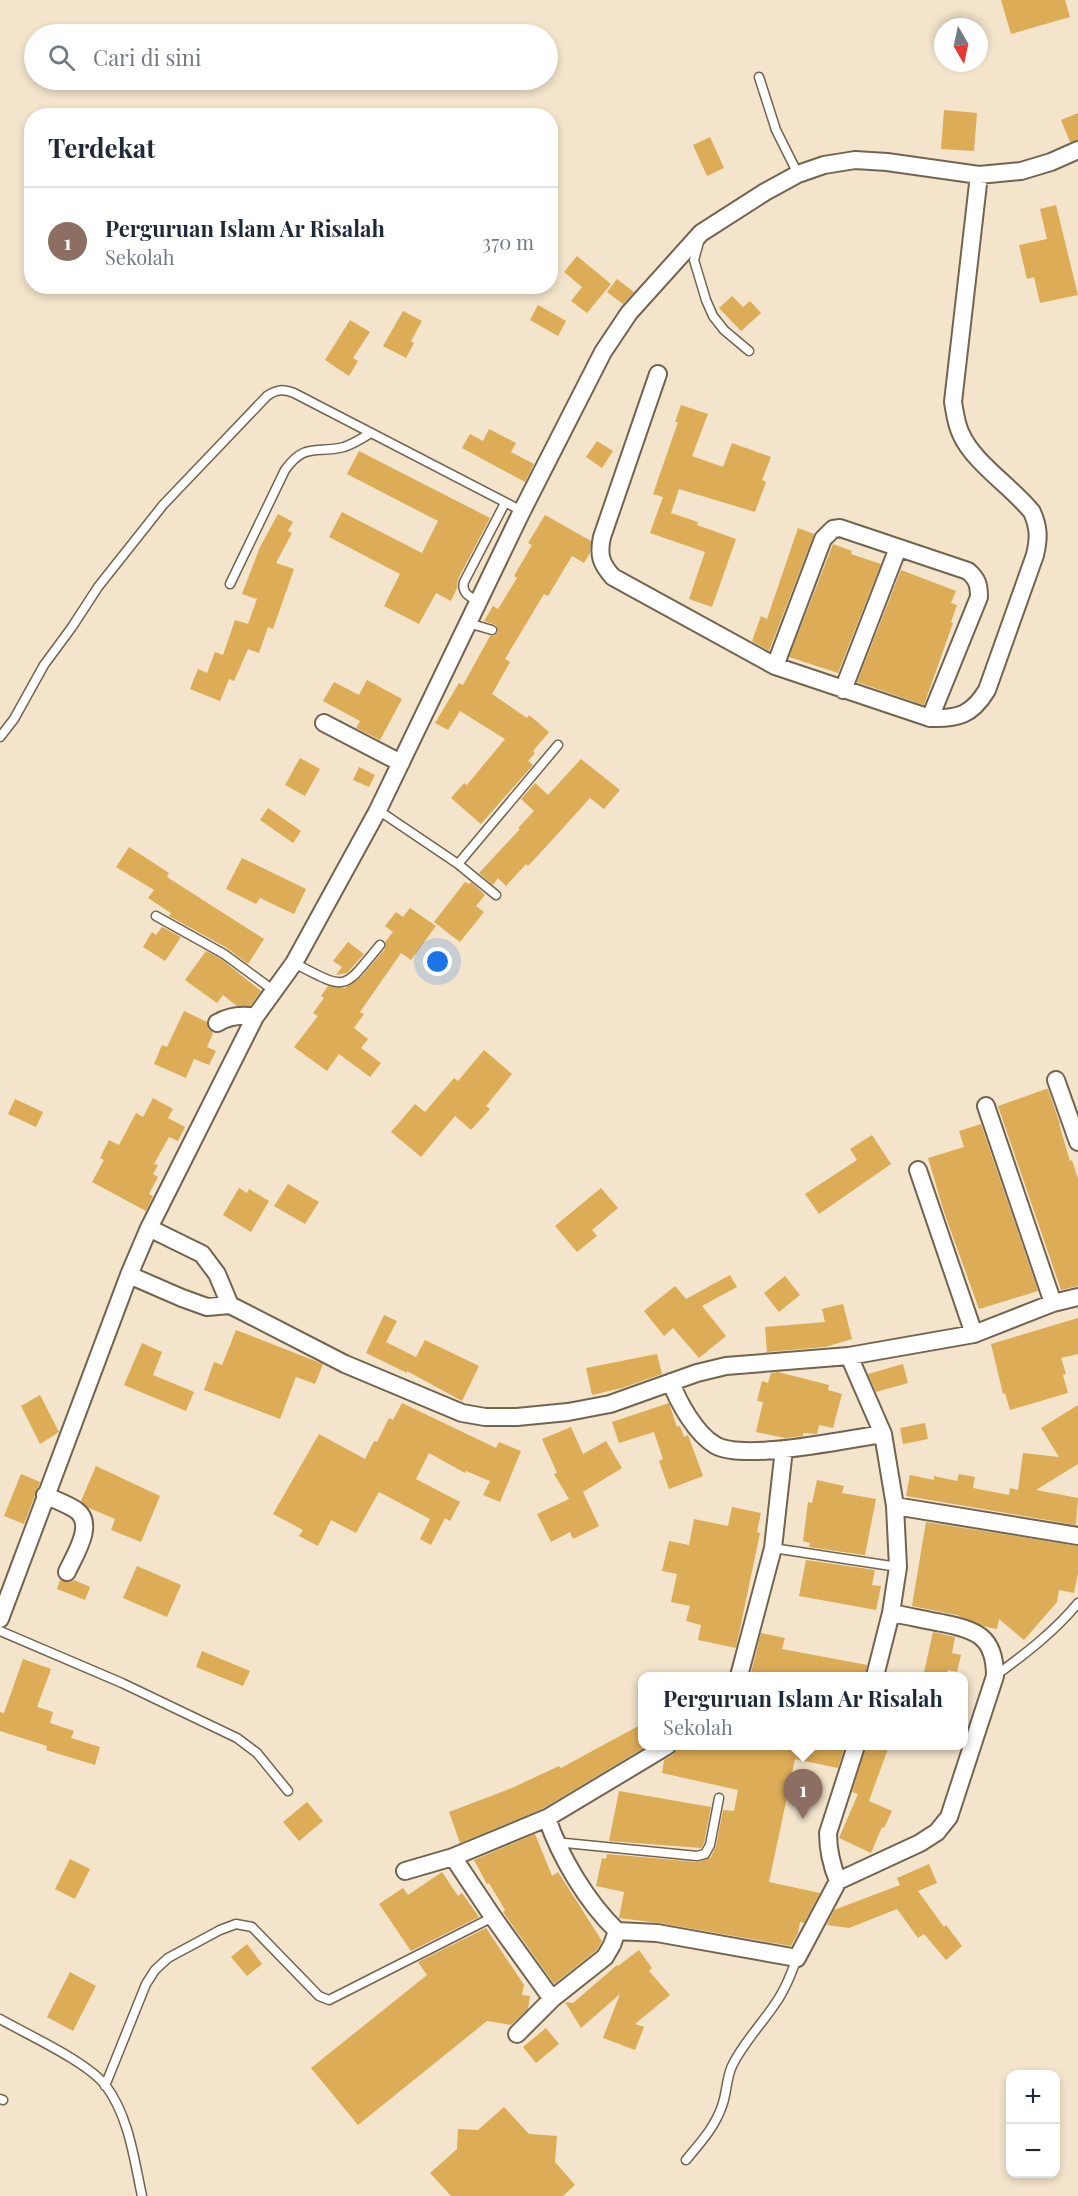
<!DOCTYPE html>
<html lang="id">
<meta charset="utf-8">
<style>
:root{--surface:#fff;--page:#f6f6f7;--text:#1f2937;--muted:#747a83;--line:#e0e1e3;--accent:#111827}
body{margin:0;font-family:"Playfair Display",serif;background:var(--page);color:var(--text)}
.controls{position:absolute;right:18px;bottom:18px;display:grid;overflow:hidden;border-radius:12px;box-shadow:0 3px 9px #0003}
.controls button{width:54px;height:54px;display:grid;place-items:center;padding:0;border:0;border-bottom:2px solid var(--line);background:var(--surface);color:var(--text);font:30px sans-serif}
.compass{position:absolute;left:934px;top:18px;width:54px;height:54px;border-radius:50%;background:var(--surface);box-shadow:0 3px 9px #0003;rotate:171deg}
.you{position:absolute;left:438px;top:962px;width:21px;height:21px;margin:-15px;border:4px solid #fff;border-radius:50%;background:#1a73e8;box-shadow:0 0 0 9px #1a73e833}
.badge{display:grid;place-items:center;width:39px;height:39px;border-radius:50%;background:var(--accent);color:#fff;font-size:20px;font-weight:700}
.pin{position:absolute;translate:-50% -50px;filter:drop-shadow(0 2px 3px #0008)}
.pin::after{content:'';position:absolute;top:32px;width:21px;height:18px;background:inherit;clip-path:polygon(0 0,100% 0,50% 100%)}
.popup{position:absolute;left:638px;top:1672px;width:330px;height:78px;box-sizing:border-box;display:grid;place-content:center;border-radius:12px;background:var(--surface);filter:drop-shadow(0 2px 4px #0005);font-size:20px;white-space:nowrap;color:var(--muted)}
.popup b{font-size:22px;color:var(--text)}
.popup::after{content:'';position:absolute;left:50%;top:100%;margin-left:-12px;border:12px solid transparent;border-top-color:var(--surface)}
.list{margin:0;padding:0;list-style:none}
h2{display:flex;justify-content:space-between;align-items:center;height:78px;margin:0;padding:0 24px;font-size:26px}
h2 small{font-size:20px;font-weight:400;color:var(--muted)}
.list li{display:grid;grid-template-columns:39px 1fr auto;gap:18px;align-items:center;box-sizing:border-box;height:108px;padding:0 24px;border-top:2px solid var(--line)}
.list b{display:block;font-size:22px;white-space:nowrap}
.list p{margin:0;font-size:20px;white-space:nowrap;color:var(--muted)}
.list em{font-size:20px;font-style:normal;color:var(--muted)}
.icon{flex:none;width:33px;height:33px;fill:none;stroke:currentColor;stroke-width:2;stroke-linecap:round;stroke-linejoin:round}
.map{position:relative;flex:none;width:1078px;height:2196px;overflow:hidden}
.search{position:absolute;background:var(--surface);box-shadow:0 3px 9px #0003;left:24px;top:24px;width:534px;height:66px;display:flex;align-items:center;gap:15px;box-sizing:border-box;padding:0 21px;border-radius:33px;color:var(--muted);font-size:22px}
.panel{position:absolute;background:var(--surface);box-shadow:0 3px 9px #0003;left:24px;top:108px;width:534px;height:186px;border-radius:24px}
.map>svg:first-child{display:block}
.building{fill:#dcac57}
.lines{fill:none;stroke-linecap:round;stroke-linejoin:round}
.lane-casing{stroke:#72644f;stroke-width:11}
.street-casing{stroke:#72644f;stroke-width:20}
.lane{stroke:#fff;stroke-width:8}
.street{stroke:#fff;stroke-width:16}
</style>
<div class="map">
<svg width="1078" height="2196" viewBox="0 0 1078 2196">
<rect width="100%" height="100%" fill="#f3e4cb"/>
<path class="building" d="M1001,0H1065L1070,17L1011,34Z
M944,110L977,113L974,151L941,149Z
M1078,113V140L1070,142L1061,120Z
M710,137L724,168L707,176L693,145Z
M1056,205L1078,295L1040,303L1034,277L1027,279L1019,245L1047,239L1040,209Z
M577,256L611,284L587,313L571,301L582,287L564,272Z
M617,279L634,292L623,304L607,292Z
M732,296L743,307L750,301L761,313L741,331L719,308Z
M538,305L566,321L558,336L530,320Z
M403,311L422,321L411,341L414,343L406,358L383,346Z
M350,320L370,332L353,358L358,361L349,376L325,360Z
M681,405L708,414L692,456L723,467L732,443L771,457L762,480L766,482L755,512L679,489L671,513L698,522L697,525L736,539L712,607L689,599L705,552L650,533L663,497L653,494L678,422H675Z
M489,429L516,443L511,452L534,464L525,482L462,448L470,434L483,441Z
M597,441L613,451L602,468L586,457Z
M359,451L490,518L458,579L457,588L451,601L436,593L419,624L384,606L400,574L329,537L342,512L422,553L438,521L347,474Z
M278,514L293,522L288,531L292,533L276,563L294,569L273,629L268,627L259,653L248,649L234,681L229,679L220,701L190,689L198,669L207,673L215,652L223,655L235,620L248,624L257,599L242,594L260,547Z
M545,515L591,541L590,553L584,563L572,556L548,596L544,594L505,659L510,662L492,694L527,718L529,715L549,732L533,751L535,753L528,761L533,765L481,824L451,798L464,783L467,785L505,739L460,711L448,730L435,723L459,683L463,685L490,636H494L498,632L496,625L484,621L493,606L498,609L517,578L514,576L532,545L528,543Z
M798,528L814,534L769,651L752,641L761,616L767,619Z
M833,544L852,551L851,554L881,564L838,673L789,657Z
M901,570L956,591L951,603L957,605L951,622L953,623L924,705L857,682Z
M367,680L402,699L380,740L356,728L360,721L323,701L334,682L359,695Z
M300,758L320,769L305,796L285,785Z
M581,759L620,790L604,809L590,798L543,850L528,866L526,864L506,886L498,878L493,885L479,873L520,829L518,828L534,811L521,799L535,783L548,795Z
M359,767L375,775L369,787L353,780Z
M268,808L301,831L293,843L260,820Z
M129,847L163,869L169,873L167,877L264,939L248,964L227,948L169,916L171,913L148,898L154,890L116,867Z
M242,858L306,889L294,914L260,898L256,904L226,889Z
M465,882L469,884L471,882L485,895L476,906L484,912L460,942L434,922Z
M410,908L436,926L411,960L401,953L360,1012L364,1014L354,1028L368,1039L361,1048L381,1063L370,1077L339,1054L327,1071L294,1047L318,1016L313,1013L324,998L321,996L328,986L345,988L362,976L385,949V942L393,932L385,926L396,912L403,917Z
M162,927L181,937L165,961L143,947L152,932L156,935Z
M348,942L364,954L347,973L336,975L342,967L333,961Z
M206,951L221,959L261,991L250,1006H237L223,995L217,1003L185,980Z
M184,1011L207,1022L208,1028L213,1033L207,1047L216,1051L209,1065L194,1059L186,1078L154,1064L162,1045L167,1047Z
M484,1050L512,1074L486,1106L490,1109L471,1130L455,1116L421,1157L391,1132L415,1104L425,1112L454,1078L458,1081Z
M1046,1089H1048L1060,1124H1059L1070,1161L1072,1160L1078,1179V1286L1061,1290L998,1106Z
M153,1098L173,1109L168,1118L185,1127L178,1141L169,1137L154,1164L158,1165L153,1174L158,1177L149,1194L153,1196L146,1211L92,1182L104,1160L100,1158L109,1140L119,1145L136,1113L143,1117Z
M15,1099L43,1112L36,1127L8,1114Z
M981,1124L1038,1291L979,1309L944,1212L928,1158L964,1147L959,1131Z
M872,1135L891,1164L819,1214L805,1194L857,1160L850,1149Z
M288,1184L319,1202L305,1224L274,1206Z
M239,1188L247,1193L249,1189L269,1201L251,1232L223,1215Z
M601,1188L618,1208L592,1230L597,1236L577,1252L555,1226Z
M730,1275L737,1287L702,1306L726,1336L699,1358L673,1328L664,1336L644,1311L675,1286L686,1299Z
M785,1276L800,1295L779,1312L764,1293Z
M843,1304L852,1339L825,1347L767,1352L765,1327L825,1322L822,1309Z
M384,1315L397,1321L386,1342L416,1357L425,1340L479,1366L462,1401L407,1371V1373L366,1353Z
M1078,1318V1354L1061,1358L1066,1374L1063,1375L1068,1393L1010,1410L1005,1393L1003,1394L991,1344Z
M236,1330L323,1364L315,1384L296,1377L280,1419L204,1390L214,1362L222,1365Z
M142,1343L162,1352L153,1375L194,1392L186,1411L124,1385Z
M657,1354L662,1374L622,1388L592,1395L586,1368Z
M903,1364L908,1383L876,1392L868,1374Z
M778,1372L829,1385L828,1390L842,1394L833,1428L819,1425L817,1434L803,1433V1436L785,1438L756,1432L763,1402L757,1401L762,1381L768,1383L771,1373Z
M40,1395L59,1432L40,1444L21,1406Z
M402,1403L496,1448L499,1442L521,1451L500,1502L483,1495L490,1481L466,1471L465,1473L429,1453L416,1479L460,1502L450,1521L445,1518L431,1545L420,1539L430,1519L379,1492L356,1533L331,1520L318,1546L299,1536L303,1530L273,1514L319,1434L365,1459L374,1441L377,1442L389,1418L393,1420Z
M669,1403L677,1427L680,1426L684,1437L688,1435L703,1476L669,1489L659,1461L663,1459L654,1432L619,1443L612,1422Z
M1078,1405V1464L1036,1490L1078,1498L1076,1525L906,1496L910,1475L934,1480V1476L957,1481L959,1474L975,1477L973,1488L1009,1495L1010,1488L1018,1490L1023,1453L1059,1457L1041,1428Z
M925,1423L928,1439L903,1444L900,1428Z
M571,1427L583,1454L606,1441L622,1468L583,1492L599,1526L573,1539L570,1532L551,1542L537,1514L569,1499L554,1474L557,1473L542,1439Z
M96,1466L160,1496L141,1542L111,1530L115,1519L89,1508L81,1501Z
M21,1474L40,1482L24,1524L4,1516Z
M817,1480L844,1486L842,1493L876,1499L865,1555L877,1557L809,1547L810,1543L803,1541L808,1502L812,1503Z
M732,1507L761,1513L757,1532L760,1533L736,1648L698,1640L701,1625L686,1621L690,1606L671,1602L677,1574L662,1571L669,1541L689,1545L694,1519L728,1526Z
M926,1522L1078,1546V1573L1074,1593L1059,1590L1057,1602L1024,1640L999,1619L997,1629L983,1626L957,1615L912,1606Z
M806,1560L875,1570L872,1585L881,1586L876,1610L799,1596Z
M137,1566L181,1585L167,1617L123,1598Z
M60,1580L67,1582L74,1580L90,1587L85,1600L57,1589Z
M933,1632L955,1637L952,1653L961,1655L957,1672L948,1670L946,1677H923Z
M761,1633L785,1638L782,1649L867,1665L865,1677H750Z
M202,1651L250,1671L243,1686L196,1667Z
M23,1659L51,1669L37,1707L53,1712L50,1723L74,1731L71,1738L100,1747L95,1765L46,1750L47,1746L0,1731V1712L4,1713Z
M642,1724V1746H647L542,1809L460,1843L449,1812L512,1788L559,1766L561,1768Z
M677,1746H845L838,1768L795,1759L769,1882L820,1893L804,1923L800,1922L798,1933L791,1946L659,1923L619,1918L624,1892L596,1886L602,1858L606,1859L607,1854L697,1862L711,1857L716,1846L723,1810L734,1811L738,1790L662,1773L664,1760L673,1755Z
M866,1746H889L869,1801L892,1811L884,1828L882,1827L871,1853L839,1838L858,1794L852,1792Z
M619,1791L711,1807L704,1843L701,1848L609,1841Z
M307,1802L323,1821L299,1841L283,1822Z
M535,1834L552,1876L558,1872L602,1941L597,1950L554,1984L503,1912L505,1910L489,1883L487,1884L474,1860Z
M70,1859L90,1869L75,1899L55,1889Z
M929,1864L937,1883L918,1891L944,1927L946,1925L962,1946L946,1960L924,1934L918,1938L897,1909L849,1928L827,1925L834,1910L900,1885L897,1878Z
M442,1872L458,1896L462,1893L479,1917L411,1951L379,1904L403,1888L408,1895Z
M486,1928L524,1985L522,1995L530,1996L528,2009L511,2025L487,2021L358,2125L311,2068L427,1975L418,1962Z
M247,1944L262,1964L247,1976L231,1957Z
M639,1950L652,1968L649,1971L670,1995L635,2024L644,2027L635,2050L603,2038L620,1994L581,2028L565,2002L573,2003L617,1965L618,1966Z
M70,1972L96,1986L73,2031L47,2017Z
M546,2028L559,2044L536,2063L523,2047Z
M504,2107L529,2134L557,2136L555,2162L575,2185L563,2196H451L430,2173L457,2149L458,2129L478,2130Z"/>
<g class="lines">
<g class="lane-casing">
<path id="lane" d="M759,77L776,130L798,174
M699,242L694,260L706,300L713,316L724,330L749,351
M230,584L285,470C305,442 316,454 344,447C353,444 361,439 369,434
M479,602C470,597 461,593 464,582L505,503
M468,623L492,630
M0,737L14,719L44,665L72,627L98,587L163,505L267,396C277,389 283,389 294,393L522,511
M378,810L458,864L496,895
M458,864L558,745
M156,916L224,954L273,990
M294,963C348,991 342,991 380,945
M773,1548L898,1567
M0,1631L122,1683L237,1738L257,1753L288,1791
M995,1676C1025,1654 1054,1632 1078,1603
M555,1842L697,1856L705,1854L710,1845L719,1798
M0,2019C28,2035 88,2062 106,2086C129,2117 134,2159 142,2196
M105,2086L146,1984L155,1970L168,1958L220,1930L236,1924L252,1927L319,1996L329,2000L493,1917
M0,2099L3,2100
M686,2160C700,2143 715,2127 722,2106C727,2093 726,2079 732,2066C743,2043 761,2025 775,2004C785,1990 791,1974 797,1958"/>
</g>
<g class="street-casing">
<path id="street" d="M658,374L602,537C598,555 601,564 613,577L775,666L930,718C958,719 972,715 987,690L1035,555C1039,538 1039,528 1032,512C1012,487 973,462 961,434C956,424 955,413 953,402L979,175
M775,666L823,539L833,529L840,528L968,571C977,579 979,584 979,597L930,718
M843,690L898,548
M324,723L401,763
M217,1023C229,1016 241,1014 255,1017
M1056,1080L1078,1142
M986,1106L1053,1303
M918,1170L974,1334
M149,1228L202,1254L217,1274L230,1305
M129,1275L182,1298L207,1307L230,1305L345,1364L462,1413L485,1417H517L568,1412L610,1404L697,1373L726,1366L849,1356L974,1334L1053,1303L1078,1297
M849,1356L883,1434L895,1506
M671,1382C678,1402 696,1434 715,1445C744,1462 847,1439 883,1434
M45,1495C55,1500 67,1504 76,1510C96,1524 74,1556 67,1572
M0,1619L129,1275L149,1228L255,1017L294,963L378,810L522,511L603,352L629,313L701,233L765,192L798,174L824,165L855,160L887,162L979,175L1021,171L1051,162L1078,150
M739,1676L773,1548L784,1449
M875,1676L891,1613L898,1567L895,1506L1078,1536
M547,1818C560,1857 587,1902 617,1931L657,1933L797,1958L838,1881L920,1843L937,1832L949,1817L995,1676C995,1637 977,1630 942,1623C925,1620 908,1616 891,1613
M405,1871L453,1857
M838,1881C831,1864 828,1851 828,1833L856,1746
M552,1999L493,1917L453,1857L547,1818L667,1746
M517,2034L552,1999L605,1957L612,1945L617,1931"/>
</g>
<use href="#lane" class="lane"/>
<use href="#street" class="street"/>
</g>
</svg>
<div class="controls">
<button>+</button>
<button>−</button>
</div>
<svg class="compass" viewBox="-18 -18 36 36"><path d="M0-13l5 13h-10z" fill="#e53935"/><path d="M0 13l5-13h-10z" fill="#747a83"/></svg>
<div class="you"></div>
<div class="pin badge" style="left:803px;top:1819px;background:#8d6e63">1</div>
<div class="popup"><b>Perguruan Islam Ar Risalah</b>Sekolah</div>
<div class="search"><svg class="icon" aria-label="search" viewBox="0 0 24 24"><circle cx="10" cy="10" r="6"/><path d="M15 15l6 6"/></svg>Cari di sini</div>
<section class="panel">
<h2>Terdekat<small></small></h2>
<ul class="list">
<li><span class="badge" style="background:#8d6e63">1</span><div><b>Perguruan Islam Ar Risalah</b><p>Sekolah</p></div><em>370 m</em></li>
</ul>
</section>
</div>
